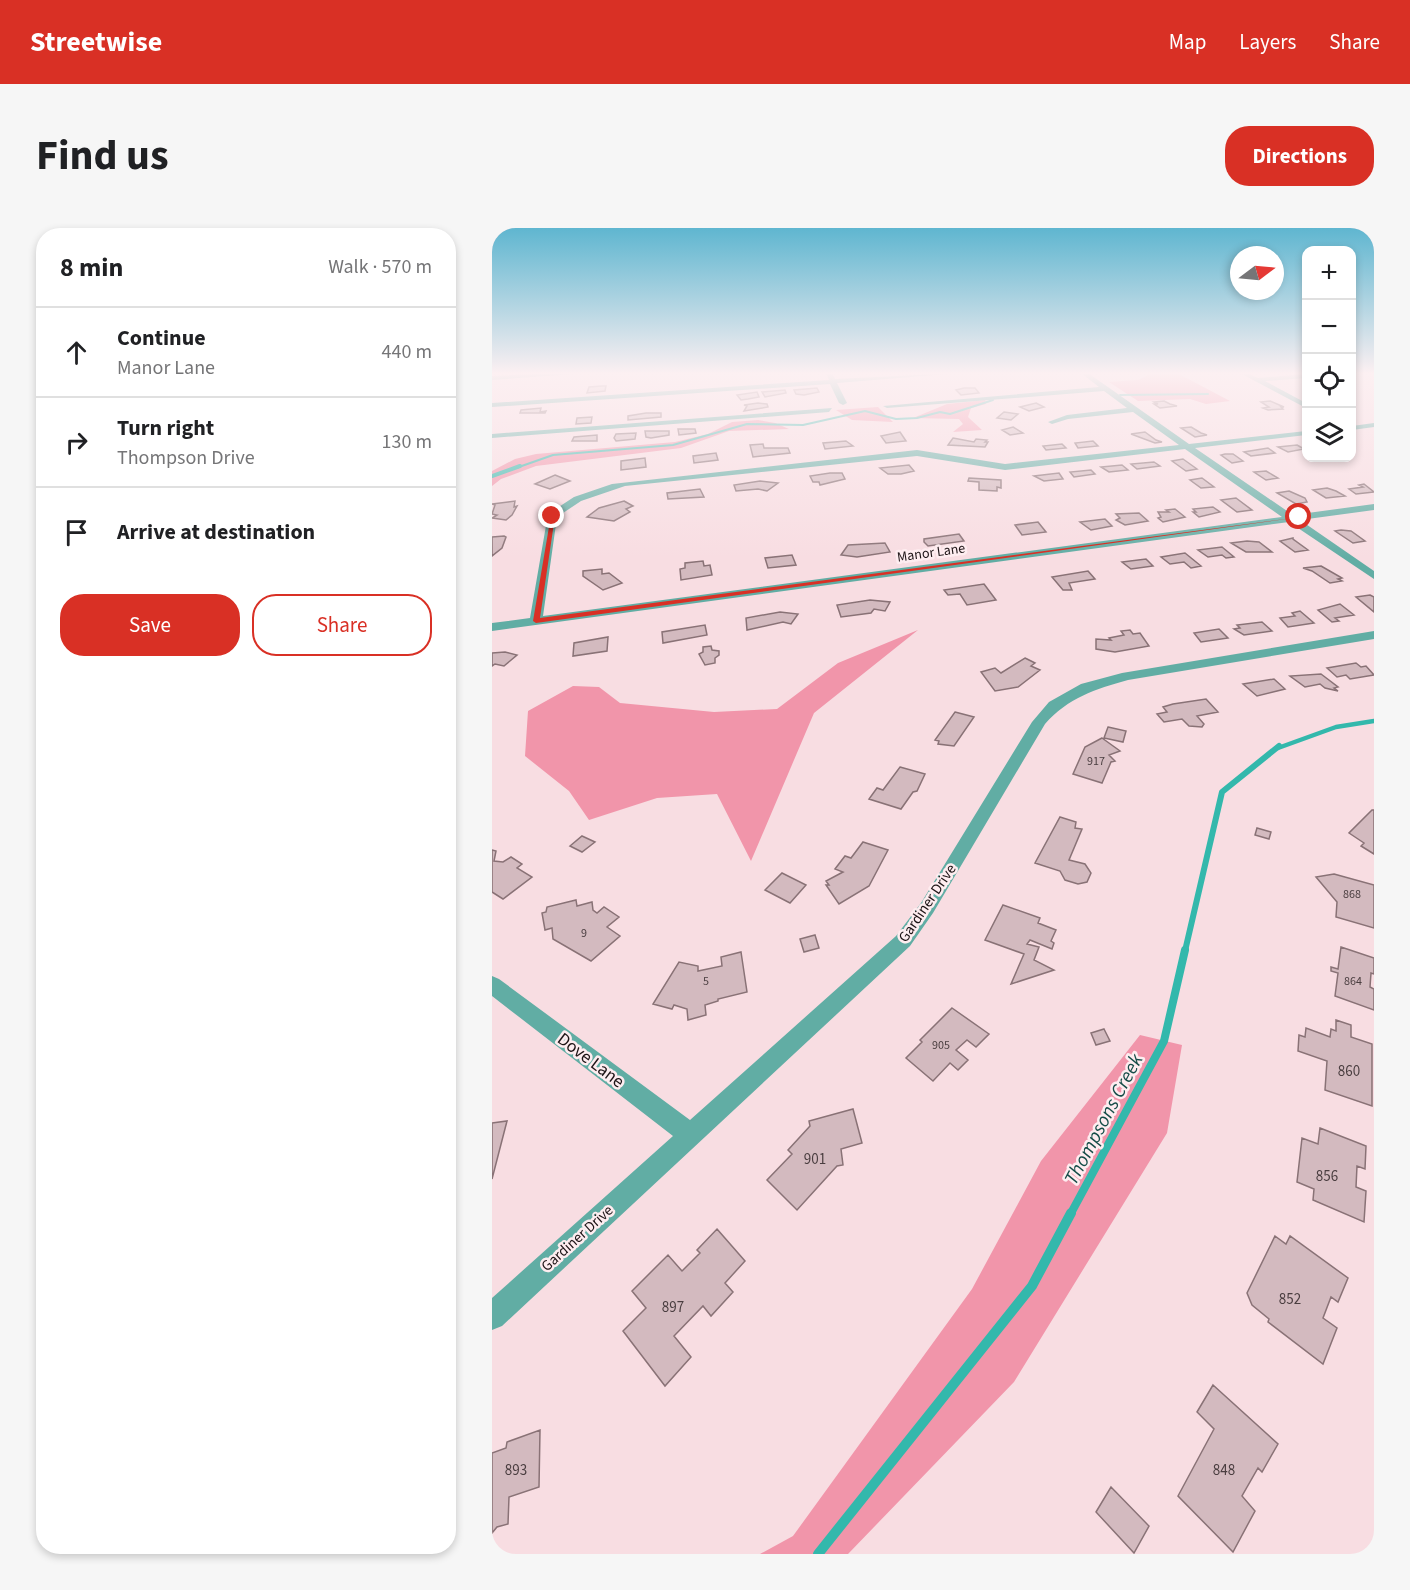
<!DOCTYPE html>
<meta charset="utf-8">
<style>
:root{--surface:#fff;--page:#f6f6f6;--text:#202124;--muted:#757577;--line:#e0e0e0;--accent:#d93025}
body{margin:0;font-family:"Source Sans 3",sans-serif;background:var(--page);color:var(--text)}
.controls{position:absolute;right:18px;top:18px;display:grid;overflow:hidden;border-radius:12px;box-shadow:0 3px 9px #0003}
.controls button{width:54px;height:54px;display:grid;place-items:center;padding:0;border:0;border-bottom:2px solid var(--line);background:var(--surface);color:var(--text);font:30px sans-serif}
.compass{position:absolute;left:738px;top:18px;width:54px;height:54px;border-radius:50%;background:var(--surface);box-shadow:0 3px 9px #0003;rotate:74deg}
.stop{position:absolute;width:18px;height:18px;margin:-14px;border:4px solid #d93025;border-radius:50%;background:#fff}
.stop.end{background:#d93025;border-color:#fff;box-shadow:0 2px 6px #0008}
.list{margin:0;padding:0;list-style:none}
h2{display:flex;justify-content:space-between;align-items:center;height:78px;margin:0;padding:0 24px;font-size:26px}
h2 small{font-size:20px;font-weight:400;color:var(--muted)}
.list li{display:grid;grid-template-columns:39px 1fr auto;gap:18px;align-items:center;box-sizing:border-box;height:90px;padding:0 24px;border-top:2px solid var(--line)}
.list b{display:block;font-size:22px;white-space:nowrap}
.list p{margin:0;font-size:20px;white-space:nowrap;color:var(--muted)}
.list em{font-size:20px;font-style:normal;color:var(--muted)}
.actions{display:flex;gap:12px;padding:18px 24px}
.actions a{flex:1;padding:14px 0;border:2px solid var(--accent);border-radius:24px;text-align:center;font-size:21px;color:var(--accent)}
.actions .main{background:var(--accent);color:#fff}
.icon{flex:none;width:33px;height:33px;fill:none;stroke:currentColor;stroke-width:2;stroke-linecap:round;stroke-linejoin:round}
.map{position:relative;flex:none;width:882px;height:1326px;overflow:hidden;border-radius:24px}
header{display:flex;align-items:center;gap:36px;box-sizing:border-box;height:84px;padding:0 30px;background:var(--accent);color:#fff}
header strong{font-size:28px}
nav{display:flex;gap:33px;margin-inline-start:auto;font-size:21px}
.intro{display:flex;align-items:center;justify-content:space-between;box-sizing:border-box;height:144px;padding:0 36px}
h1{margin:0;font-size:42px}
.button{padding:15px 27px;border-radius:24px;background:var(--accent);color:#fff;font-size:21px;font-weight:700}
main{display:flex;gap:36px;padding:0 36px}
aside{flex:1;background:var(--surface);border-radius:24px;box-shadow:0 3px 9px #0003}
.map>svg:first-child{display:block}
.forest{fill:#f195aa}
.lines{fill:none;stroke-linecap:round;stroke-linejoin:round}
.stream-far5{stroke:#33b8ac;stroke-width:2}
.stream-far4{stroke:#33b8ac;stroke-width:4}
.stream-far3{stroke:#33b8ac;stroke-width:4.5}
.stream-far2{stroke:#33b8ac;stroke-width:6}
.stream-far1{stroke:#33b8ac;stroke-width:8}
.stream{stroke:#33b8ac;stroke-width:10}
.building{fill:#d3babf;stroke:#897276;stroke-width:1.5}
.street{fill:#61ada4;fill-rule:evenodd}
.route{fill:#d93025}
.labels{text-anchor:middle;stroke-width:5;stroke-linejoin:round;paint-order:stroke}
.number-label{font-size:12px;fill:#4a3e40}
.far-street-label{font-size:14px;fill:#1d1416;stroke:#feedf0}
.street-label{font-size:15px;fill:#1d1416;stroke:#feedf0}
.near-number-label{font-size:15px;fill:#4a3e40}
.near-street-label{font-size:18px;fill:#1d1416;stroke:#feedf0}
.near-water-label{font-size:20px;font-style:italic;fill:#164d48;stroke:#feedf0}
</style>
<header>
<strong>Streetwise</strong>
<nav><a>Map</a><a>Layers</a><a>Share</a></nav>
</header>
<div class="intro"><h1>Find us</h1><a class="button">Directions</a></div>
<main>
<aside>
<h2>8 min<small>Walk · 570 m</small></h2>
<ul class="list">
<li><svg class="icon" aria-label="ahead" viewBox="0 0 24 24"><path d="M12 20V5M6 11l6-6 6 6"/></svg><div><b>Continue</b><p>Manor Lane</p></div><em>440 m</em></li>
<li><svg class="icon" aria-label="right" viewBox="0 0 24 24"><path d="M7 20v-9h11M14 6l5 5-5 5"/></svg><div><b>Turn right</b><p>Thompson Drive</p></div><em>130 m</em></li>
<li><svg class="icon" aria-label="arrive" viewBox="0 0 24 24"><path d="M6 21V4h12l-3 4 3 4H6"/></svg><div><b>Arrive at destination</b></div></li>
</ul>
<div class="actions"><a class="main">Save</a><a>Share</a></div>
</aside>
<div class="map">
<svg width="882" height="1326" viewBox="0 0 882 1326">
<rect width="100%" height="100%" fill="#f8dde2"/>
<path class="forest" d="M661,145H685L738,173L714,176L698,171L646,173L617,154L646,152Z
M493,172L494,176L479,180L476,189L490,202L461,204L471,196L467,191L421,190L455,176Z
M386,179L401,194L360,192L344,182Z
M266,192L283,195L297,201L237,203L189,220L44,238L9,251L0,258V243L23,231L44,226L183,214L216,206L240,194Z
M426,402L322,485L259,633L225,566L165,570L97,592L77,563L33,528L36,483L81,458L107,459L128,475L222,484L285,481L346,435Z
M648,807L690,817L675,905L522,1154L356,1326H268L301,1308L480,1061L549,933Z"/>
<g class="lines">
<path class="stream-far5" d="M628,167L716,166
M24,240L61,227L181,217L255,196L311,197L373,183L404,191L425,190L448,184L458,186L501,172"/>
<path class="stream-far4" d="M0,248L28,238"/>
<path class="stream-far3" d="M786,520L844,499L882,493"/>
<path class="stream-far2" d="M693,723L730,564L787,518"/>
<path class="stream-far1" d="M578,987L672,813L693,722"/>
<path class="stream" d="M326,1326L540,1058L579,985"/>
</g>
<path class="building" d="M110,158H114L113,163L95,165L97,159Z
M325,160L327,164L312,167L304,166L302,162Z
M472,160H483L487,165L469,167L464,162Z
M293,162L294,165L273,169L270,164Z
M265,164L267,169L256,171L249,172L245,167Z
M672,173L678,176L685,178L668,180L662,176H666L662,174Z
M778,173L792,179H789L791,181L776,182L771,180L777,179L769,174Z
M266,175L275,176L276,179L252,183L255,178L252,177Z
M544,175L552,179L537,183L528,179Z
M49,180L48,184L54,183L53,185H28L29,182Z
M512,184L526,186L519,192L505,190Z
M154,185H169V189L136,192V188Z
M100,189L99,195L84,196L85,190Z
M521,199L531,205L518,207L510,202Z
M699,199L709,205L715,207L703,209L689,200Z
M186,201H203L204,205L187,207Z
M153,203H177V207L159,210L154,209Z
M408,204L414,213L394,215L389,208Z
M653,204L664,212L670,214L663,215L639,206Z
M144,205L143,211L124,213L122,210L124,206Z
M105,207V213H80L82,209Z
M461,210L482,214L484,211L495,212L493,214H496L493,219L456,217Z
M354,213L361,218L333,221L331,215Z
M601,213L606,218L586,220L583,215Z
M271,216L272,220H296L298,225L261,229L258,217Z
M570,216L574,220L554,222L551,218Z
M805,217L812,221L796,224L786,219Z
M776,220L783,225L759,228L752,224Z
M224,225L226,232L202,235L201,228Z
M733,226H741L751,233L740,235L729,227Z
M153,230L154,239L129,242V233Z
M691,231L705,241L694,243L680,233Z
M662,234L668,238L645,241L639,236Z
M417,237L422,243L409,246H396L388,240Z
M630,237L636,242L617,244L609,239Z
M599,242L603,246L582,249L578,244Z
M774,243L786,250L774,252L762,244Z
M338,245H350L353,251L328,257L327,254H321L318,248Z
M567,245L571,251L552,253L542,248Z
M63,247L78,253L58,261L43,256Z
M477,250L509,252V260L505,259V263L487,262V254L476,253Z
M710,250L722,259L709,260L698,252Z
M268,253L286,255L275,263L266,261L244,263L242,257Z
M872,256L882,264L864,266L857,261L871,259L867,257Z
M835,260L844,263L853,268L834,270L821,262Z
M208,261L212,269L176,271L175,265Z
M797,263L813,270L815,274L804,276L785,265Z
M744,270L760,282L745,284L729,272Z
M23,273L22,279L25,278L20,287L14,292L0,290L5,287L0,286L3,277L0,276Z
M132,273L141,278L134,281L138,284L122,293L95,289L107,280Z
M721,279L728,284L707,289L701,284H704L701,281Z
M683,281L693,289L671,294L666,290L669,289L666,284H677L674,282Z
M647,285L656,293L633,297L624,292L628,290L624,286Z
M613,291L620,298L599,302L588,294Z
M546,294L554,304L530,307L523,297Z
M849,302L859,303L873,313L861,315L843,303Z
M467,306L472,313L436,318L432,314V311Z
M12,308L14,309L10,320L0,328V309Z
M801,310V311L816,322L803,324L788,313Z
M755,313L767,314L780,324H754L739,315Z
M393,315L398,324L365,329L349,327L356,317Z
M730,319L742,329L734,330L730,327L716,329L706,322Z
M693,325L709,338L699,340L692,334L678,336L669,329Z
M300,327L304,337L276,340L273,330Z
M654,331L661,338L639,341L630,334Z
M211,333L212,338L218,337L220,347L189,352L188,341L193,340V335Z
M829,338L850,350L846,351L850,353L838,355L820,343L811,340Z
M110,341V346L117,345L130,355L111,362L91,348V343Z
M596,343L603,351L577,355L580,362H571L560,349Z
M492,356L504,372L475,377L468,366L456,367L452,362Z
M878,367L882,369V384L864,369Z
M378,372L398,374L393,383L382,381L379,385L349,389L345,377Z
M848,376L862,387L843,390L847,393L840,394L826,382Z
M808,383L822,395L796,399L788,390L803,388L800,385Z
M288,384L306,386L299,396L291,394L255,402L254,390Z
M770,394L780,403L752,407L742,401L748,400L745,397Z
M213,397L215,407L171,415L170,404Z
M727,401L736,410L709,414L702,405Z
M638,402L641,406L648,405L657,418L623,424L604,421V411L619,412L617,410L632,407L629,403Z
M116,409L115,423L81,428L82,415Z
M219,418L220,422L227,423V427L223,430V435L213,437L207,426L211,424V419Z
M13,424L25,427L12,438L3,436L0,438V425Z
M533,430L543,435L539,438L548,442L526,459L503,463L489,444L503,440L509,445Z
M864,435L869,439L874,438L882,447L858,451L854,447L845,449L835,440Z
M829,446L846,459L842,460L846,463L833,460L828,456L813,459L798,448Z
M782,451L793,461L765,468L751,456Z
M714,471L726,484L705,488L712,496L710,499L697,498L690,491L672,494L665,486L675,484L671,479L681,476Z
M463,484L482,489L462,518L446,516L447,513L443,512Z
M616,499L634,503L631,514L612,510Z
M610,510L628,523L617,527L623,533L619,534L610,555L581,546L593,519Z
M408,539L433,546L425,563L421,564L409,581L377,571L385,560L391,562Z
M880,582H882V626L869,618L872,615L857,605Z
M568,589L584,594L583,600L590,601L577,632L593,636L599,645L595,654L586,656L573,652L568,643L543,635Z
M765,600L779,604L777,611L763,607Z
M90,608L103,614L90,624L78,618Z
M371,614L396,622L377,658L347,676L334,657H337L334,653L351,644L343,641L353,628L359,630Z
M0,622L4,623L2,633L11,634L19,629L30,636L25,640L40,649L11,671L0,664Z
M290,645L314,657L298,675L273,662Z
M842,646L882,657V700L844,689L845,674L824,649Z
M84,672L85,678L100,674L101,682L105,685L112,679L127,689L115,699L128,708L99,733L61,711L60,700L53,702L50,685L54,684L55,679Z
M511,677L548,690L546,695L564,702L559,713L562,715L560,721L538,712L535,716L547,719L542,732L562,742L519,756L532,726L493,712Z
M323,707L327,720L312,724L308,711Z
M849,719L882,730V746L879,745L878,759L882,761V782L843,768L846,745L839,743V739L846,741Z
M249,724L255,764L226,771V773L213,777L214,787L196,792L195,781L182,777L180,781L161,776L187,734L206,738V743L230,738L229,729Z
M460,780L497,806L484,819L475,812L464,822L476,832L466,842L458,835L441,853L414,830L430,814L428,812Z
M844,792L859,797V809L880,816V878L833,862L835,833L806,823L807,807L813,809L814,800L838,809L839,801L844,803Z
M612,801L618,813L604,817L599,805Z
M361,881L370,915L349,921L351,937L345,938L305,982L275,952L300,926L296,922L318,898L317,893Z
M15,893L0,951V895Z
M828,900L874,918L873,941L865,938L864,959L874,963L872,994L821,972L822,961L805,954L810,910L826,916Z
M225,1001L253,1033L233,1055L241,1064L219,1088L211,1078L182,1108L199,1129L173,1158L131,1103L154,1080L140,1063L176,1027L190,1043L208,1025L205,1022Z
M783,1008L794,1016L798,1008L856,1050L846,1074L839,1069L831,1090L845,1100L831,1136L776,1094L777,1091L760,1077L755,1065Z
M721,1157L786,1216L770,1244L766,1240L750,1268L763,1283L741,1324L686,1268L722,1201L705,1184Z
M48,1202L47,1259L17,1269L16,1296L5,1299L0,1305V1225L14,1220L15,1214Z
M619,1259L657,1298L642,1325L604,1284Z"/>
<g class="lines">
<path class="street" d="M63,145H96L0,152V148Z
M334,145H340L343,151L468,145L345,155L355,175L351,177L347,175L338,156L0,179V175L337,152Z
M589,145H596L697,216L814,203V207L703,220L801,287L882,276V282L808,292L882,343V351L797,294L0,403V395L38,390L56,286L82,269L120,256L425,222L513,236L687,217L641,184L576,191L560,196L556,194L575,187L635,180L612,163L395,180L391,178L607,159ZM693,221L790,289L51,388L65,289L89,273L133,258L425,228L513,242Z
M748,145H755L766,150L814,146V150L773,153L814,175V180Z
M340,180L337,184L0,210V206Z
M882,195V199L860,202V198Z
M882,403V411L636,452C603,461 576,470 553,496L441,685L418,718L10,1098L0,1102V1070L181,908L0,768V748L7,751L198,892L404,708L429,675L540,494L557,474L589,456L630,445Z"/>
</g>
<linearGradient id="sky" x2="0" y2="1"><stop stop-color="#5fb6d0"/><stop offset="0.44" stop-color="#fcf0f2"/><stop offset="1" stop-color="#fcf0f2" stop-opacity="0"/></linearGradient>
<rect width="882" height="330" fill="url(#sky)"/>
<path class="route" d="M59,287L63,288L48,390L809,289L44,395L41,393Z"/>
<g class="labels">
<g class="number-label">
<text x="604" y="537">917</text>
<text x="860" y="670">868</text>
<text x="92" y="709">9</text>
<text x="214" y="757">5</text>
<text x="861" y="757">864</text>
<text x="449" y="821">905</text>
</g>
<g class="far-street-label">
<text transform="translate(439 324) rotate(-8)" y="5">Manor Lane</text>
</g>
<g class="street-label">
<text transform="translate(435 675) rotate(-56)" y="5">Gardiner Drive</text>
<text transform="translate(85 1010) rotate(-42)" y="5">Gardiner Drive</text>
</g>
<g class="near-number-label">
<text x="857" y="848">860</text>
<text x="323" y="936">901</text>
<text x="835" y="953">856</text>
<text x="798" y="1076">852</text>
<text x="181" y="1084">897</text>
<text x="24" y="1247">893</text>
<text x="732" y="1247">848</text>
</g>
<g class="near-street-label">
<text transform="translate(99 832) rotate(37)" y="6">Dove Lane</text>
</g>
<g class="near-water-label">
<text transform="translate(611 891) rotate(-62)" y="7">Thompsons Creek</text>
</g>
</g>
</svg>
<div class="controls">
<button>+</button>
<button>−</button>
<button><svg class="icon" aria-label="locate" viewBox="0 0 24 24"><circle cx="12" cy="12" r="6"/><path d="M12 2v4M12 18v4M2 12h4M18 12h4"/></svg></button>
<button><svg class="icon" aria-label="layers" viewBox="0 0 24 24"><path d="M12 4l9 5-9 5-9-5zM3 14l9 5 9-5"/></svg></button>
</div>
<svg class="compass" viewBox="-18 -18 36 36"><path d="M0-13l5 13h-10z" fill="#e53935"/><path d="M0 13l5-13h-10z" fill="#757577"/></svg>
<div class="stop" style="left:807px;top:289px"></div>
<div class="stop end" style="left:60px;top:288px"></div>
</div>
</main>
